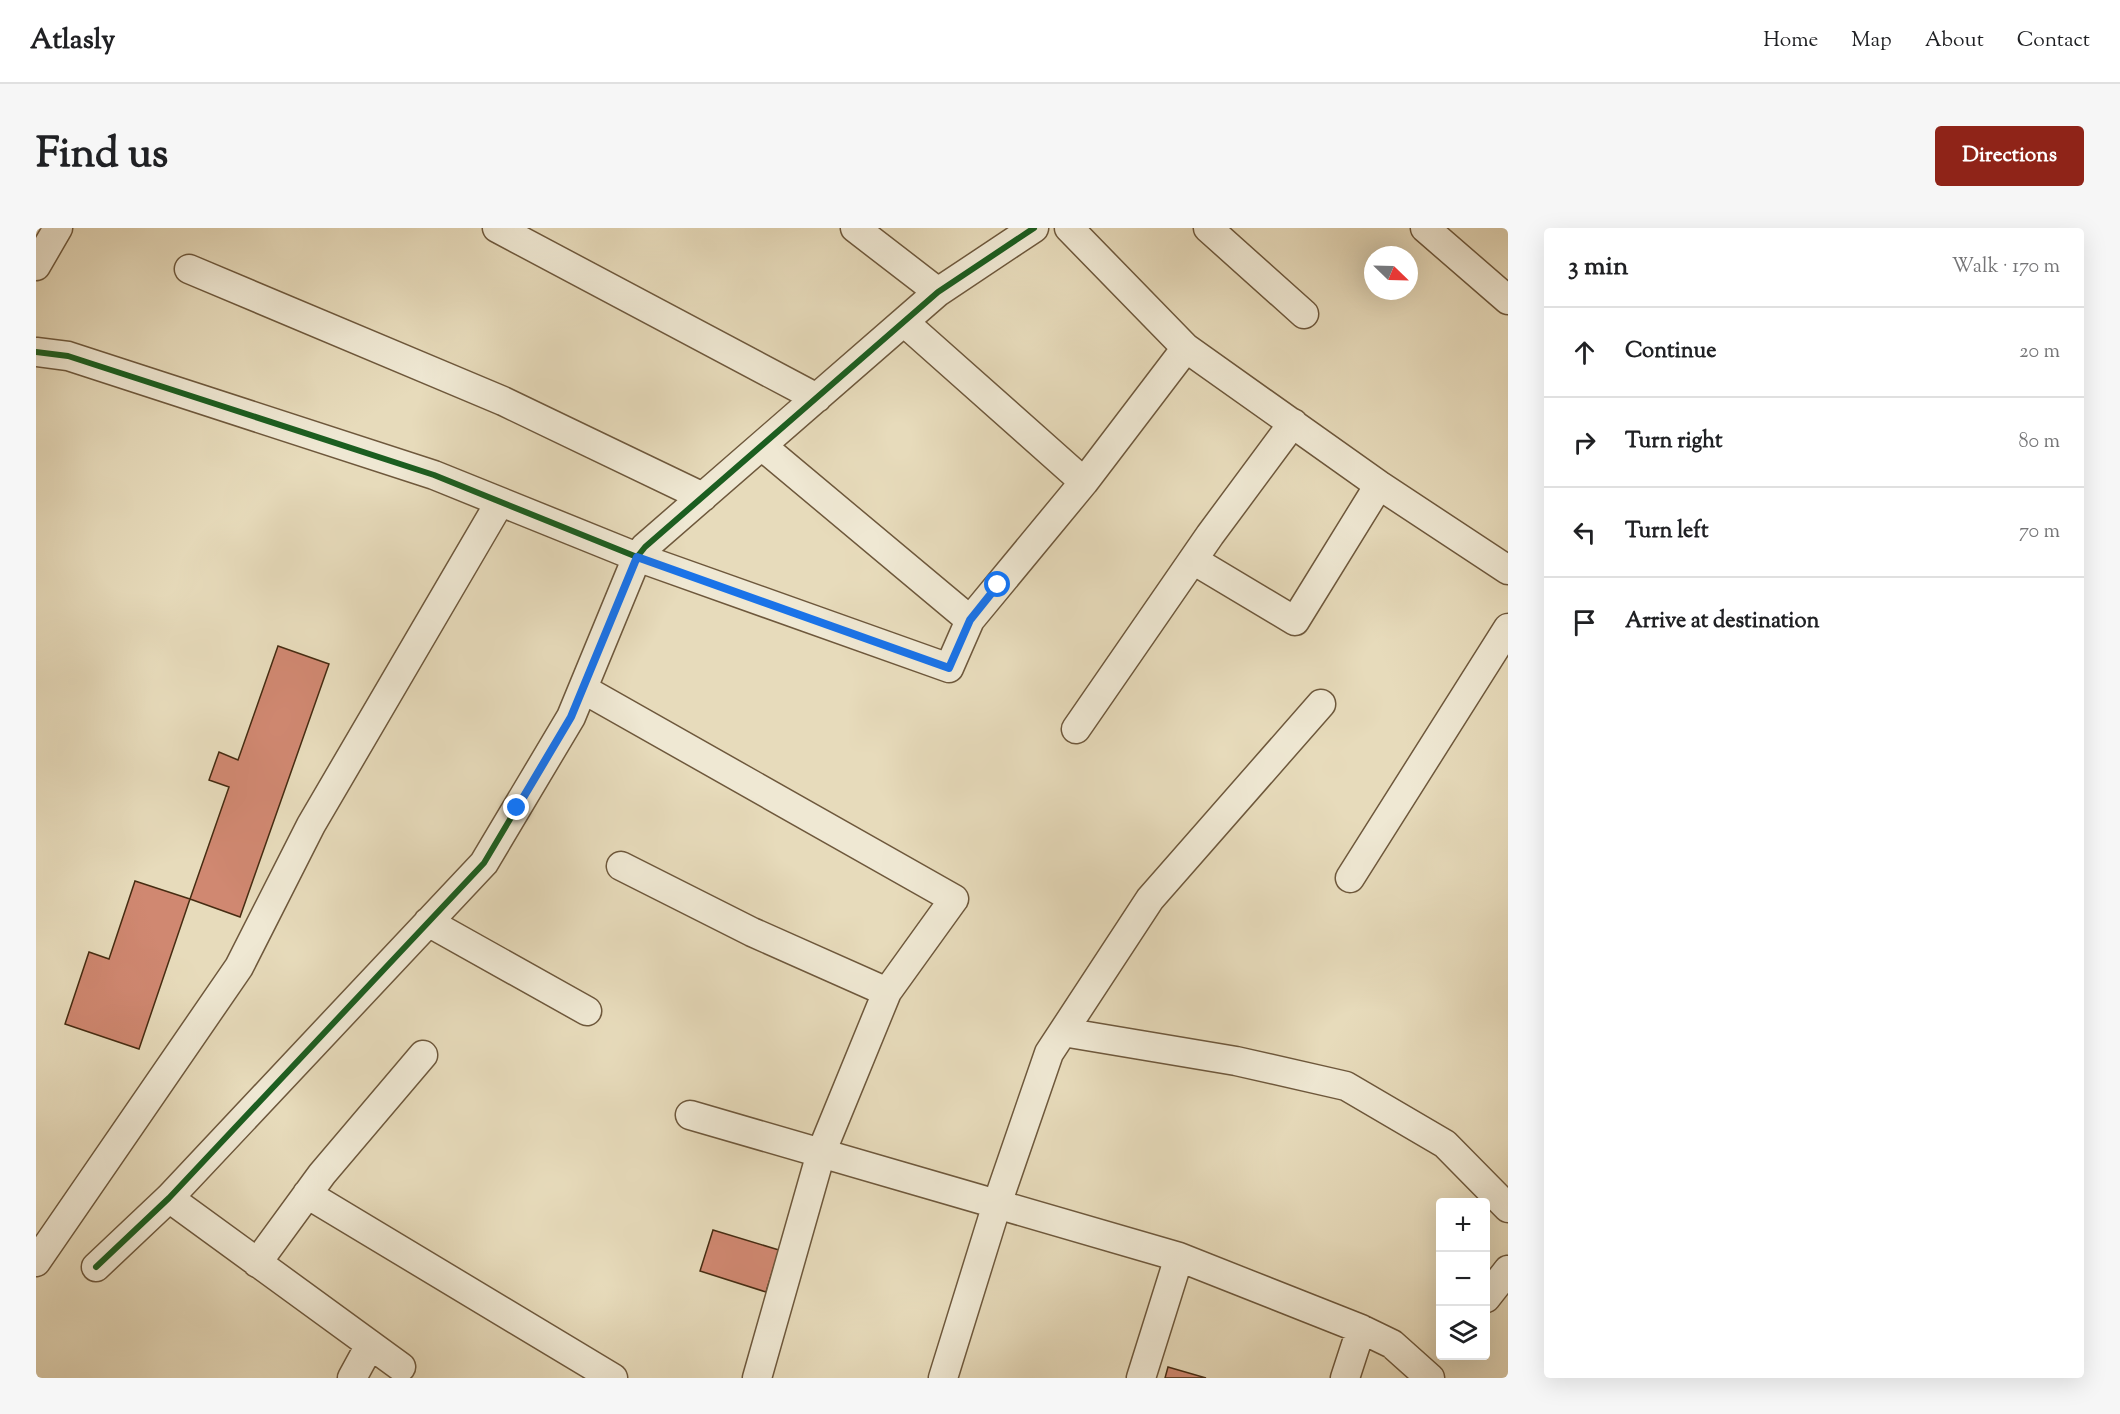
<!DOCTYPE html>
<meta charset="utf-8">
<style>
:root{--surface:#fff;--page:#f6f6f6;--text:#202124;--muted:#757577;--line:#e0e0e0;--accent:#8f2418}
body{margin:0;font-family:"Sorts Mill Goudy",serif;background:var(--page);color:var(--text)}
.controls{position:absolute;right:18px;bottom:18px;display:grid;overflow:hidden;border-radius:6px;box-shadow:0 6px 24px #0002}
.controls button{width:54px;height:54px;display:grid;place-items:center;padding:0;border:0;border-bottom:2px solid var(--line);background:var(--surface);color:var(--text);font:30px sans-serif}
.compass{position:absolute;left:1328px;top:18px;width:54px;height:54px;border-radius:50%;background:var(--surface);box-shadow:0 6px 24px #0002;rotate:113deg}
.stop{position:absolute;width:18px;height:18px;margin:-14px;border:4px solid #1a73e8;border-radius:50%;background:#fff}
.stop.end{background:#1a73e8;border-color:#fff;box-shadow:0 2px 6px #0008}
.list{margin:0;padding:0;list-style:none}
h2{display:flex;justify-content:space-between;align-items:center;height:78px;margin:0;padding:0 24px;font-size:26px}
h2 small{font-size:20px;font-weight:400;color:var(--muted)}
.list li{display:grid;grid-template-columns:39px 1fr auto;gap:18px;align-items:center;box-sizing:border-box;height:90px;padding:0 24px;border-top:2px solid var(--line)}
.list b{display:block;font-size:22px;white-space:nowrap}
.list em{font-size:20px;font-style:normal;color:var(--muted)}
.icon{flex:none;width:33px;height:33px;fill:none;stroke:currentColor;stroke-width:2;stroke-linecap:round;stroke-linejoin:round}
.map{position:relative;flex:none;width:1472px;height:1150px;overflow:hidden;border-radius:6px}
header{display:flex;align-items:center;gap:36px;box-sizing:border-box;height:84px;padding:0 30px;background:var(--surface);border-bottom:2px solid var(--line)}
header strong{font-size:28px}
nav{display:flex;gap:33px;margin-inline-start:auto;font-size:21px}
.intro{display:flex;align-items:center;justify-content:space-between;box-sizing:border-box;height:144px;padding:0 36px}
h1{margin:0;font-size:42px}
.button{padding:15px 27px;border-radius:6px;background:var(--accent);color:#fff;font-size:21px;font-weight:700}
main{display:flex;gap:36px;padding:0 36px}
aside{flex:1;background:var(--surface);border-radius:6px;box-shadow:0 6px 24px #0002}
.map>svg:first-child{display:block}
.building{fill:#d08871;stroke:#462c12;stroke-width:1.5}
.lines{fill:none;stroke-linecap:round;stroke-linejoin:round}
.street-casing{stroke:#6e583c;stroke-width:31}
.street{stroke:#efe8d3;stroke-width:28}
.cycleway-casing{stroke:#efe8d3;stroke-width:10}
.cycleway{stroke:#1b5e20;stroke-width:6}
.route{stroke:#1a73e8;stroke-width:8}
</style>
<header>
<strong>Atlasly</strong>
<nav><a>Home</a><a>Map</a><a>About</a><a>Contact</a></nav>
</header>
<div class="intro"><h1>Find us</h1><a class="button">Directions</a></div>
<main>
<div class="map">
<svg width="1472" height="1150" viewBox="0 0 1472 1150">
<rect width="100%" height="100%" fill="#e7dbbb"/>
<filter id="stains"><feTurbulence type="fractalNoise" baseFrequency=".00333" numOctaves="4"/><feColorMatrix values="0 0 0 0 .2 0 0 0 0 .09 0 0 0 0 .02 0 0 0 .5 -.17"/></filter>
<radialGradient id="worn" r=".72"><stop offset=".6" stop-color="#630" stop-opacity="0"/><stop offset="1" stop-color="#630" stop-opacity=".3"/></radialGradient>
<path class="building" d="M242,418L293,436L204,689L154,671L193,559L173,552L183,524L202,532Z
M99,653L154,671L103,821L29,796L53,724L73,731Z
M677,1002L743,1022L730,1064L664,1043Z
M1132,1139L1170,1150H1129Z"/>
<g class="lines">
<g class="street-casing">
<path id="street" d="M461,0L781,170
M819,0L902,64
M1033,0L1150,120L1343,257L1472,342
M1172,0L1268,86
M1389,0L1472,72
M0,38L22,0
M153,41L467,173L667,269
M868,94L1048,254L1150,120
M0,124L32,128L398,247L601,329L913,440L934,392
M726,218L934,392L1048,254
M1157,332L1259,393L1343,257
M547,461L918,671L851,764L785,925L721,1150
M1040,501L1174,307L1257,195
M585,638L716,704L851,764
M1314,650L1472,400
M392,694L551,783
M1027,804L1200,833L1310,858L1409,916L1472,980
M654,887L1143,1029L1325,1101L1356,1116L1394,1150
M271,966L577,1150
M133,970L365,1139
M0,1034L203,739L275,597L464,274
M221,1035L286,946L387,827
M60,1039L133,970L448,635L535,489L601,329L609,319L902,64L998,0
M1450,1070L1472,1042
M316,1150L334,1117
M907,1150L961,976L1013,825L1114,671L1285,476
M1105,1150L1143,1029
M1309,1150L1325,1101"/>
</g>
<use href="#street" class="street"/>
<g class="cycleway-casing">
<path id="cycleway" d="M0,124L32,128L398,247L601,329L913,440L934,392
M60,1039L133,970L448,635L535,489L601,329L609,319L902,64L998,0"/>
</g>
<use href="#cycleway" class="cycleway"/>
</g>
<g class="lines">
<path class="route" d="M481,580L535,489L601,329L913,440L934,392L962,357"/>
</g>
<rect width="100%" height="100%" filter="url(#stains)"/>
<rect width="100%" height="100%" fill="url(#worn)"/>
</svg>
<div class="controls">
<button>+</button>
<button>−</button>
<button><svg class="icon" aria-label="layers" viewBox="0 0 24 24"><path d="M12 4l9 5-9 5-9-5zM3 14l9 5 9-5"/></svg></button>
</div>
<svg class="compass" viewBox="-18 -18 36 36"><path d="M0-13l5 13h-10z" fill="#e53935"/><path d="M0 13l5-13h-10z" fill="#757577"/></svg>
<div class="stop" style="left:962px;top:357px"></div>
<div class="stop end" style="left:481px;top:580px"></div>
</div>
<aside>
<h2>3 min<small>Walk · 170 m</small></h2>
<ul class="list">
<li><svg class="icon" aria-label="ahead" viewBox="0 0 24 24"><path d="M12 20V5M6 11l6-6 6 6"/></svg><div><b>Continue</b></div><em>20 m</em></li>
<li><svg class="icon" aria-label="right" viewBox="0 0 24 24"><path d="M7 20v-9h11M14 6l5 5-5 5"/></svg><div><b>Turn right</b></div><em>80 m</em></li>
<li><svg class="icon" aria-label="left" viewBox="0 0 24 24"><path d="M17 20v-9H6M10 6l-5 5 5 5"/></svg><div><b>Turn left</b></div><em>70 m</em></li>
<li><svg class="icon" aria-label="arrive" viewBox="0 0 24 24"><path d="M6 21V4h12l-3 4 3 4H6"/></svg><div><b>Arrive at destination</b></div></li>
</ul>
</aside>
</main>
